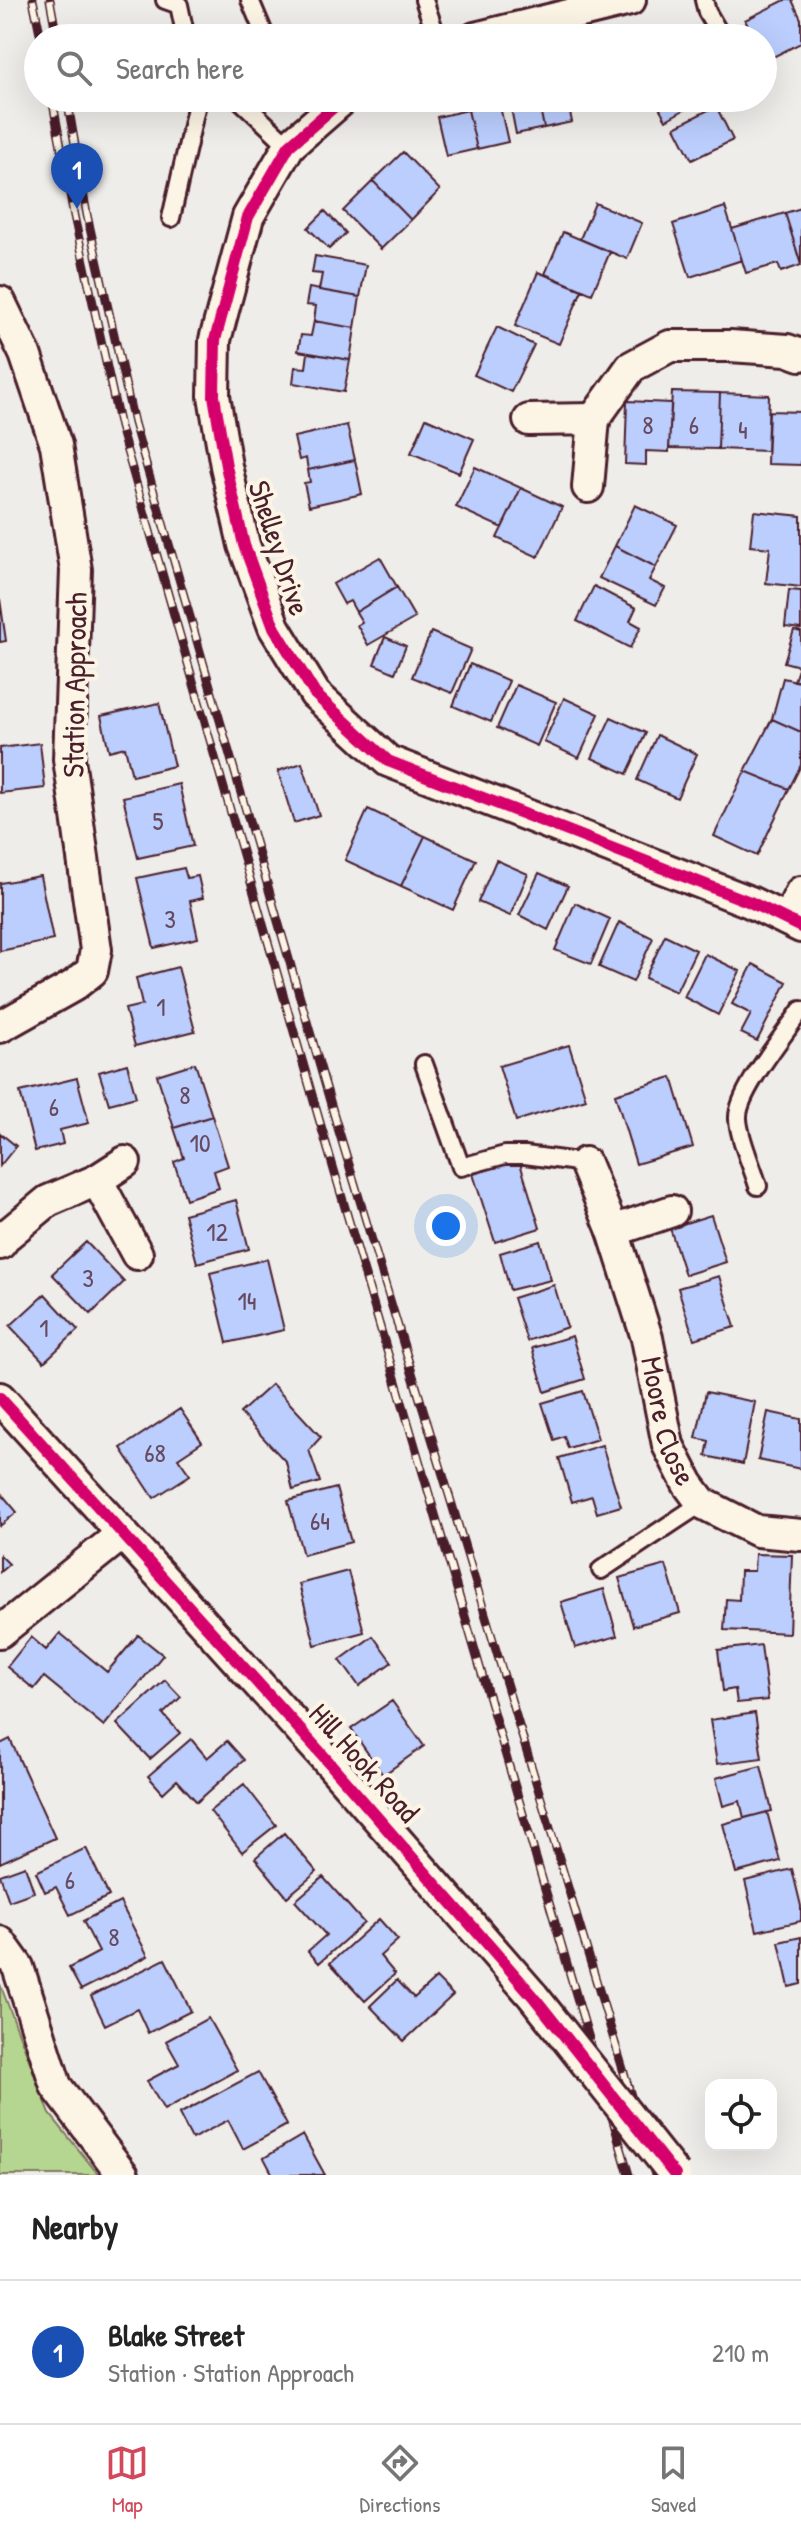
<!DOCTYPE html>
<meta charset="utf-8">
<style>
:root{--surface:#fff;--page:#f2f2f2;--text:#222;--muted:#767676;--line:#e0e0e0;--accent:#d1495b}
body{margin:0;font-family:"Patrick Hand",sans-serif;background:var(--page);color:var(--text)}
.controls{position:absolute;right:24px;bottom:24px;display:grid;overflow:hidden;border-radius:16px;box-shadow:0 8px 32px #0002}
.controls button{width:72px;height:72px;display:grid;place-items:center;padding:0;border:0;border-bottom:2px solid var(--line);background:var(--surface);color:var(--text);font:40px sans-serif}
.you{position:absolute;left:446px;top:1226px;width:28px;height:28px;margin:-20px;border:6px solid #fff;border-radius:50%;background:#1a73e8;box-shadow:0 0 0 12px #1a73e833}
.badge{display:grid;place-items:center;width:52px;height:52px;border-radius:50%;background:var(--accent);color:#fff;font-size:26px;font-weight:700}
.pin{position:absolute;translate:-50% -66px;filter:drop-shadow(0 2px 4px #0008)}
.pin::after{content:'';position:absolute;top:42px;width:28px;height:24px;background:inherit;clip-path:polygon(0 0,100% 0,50% 100%)}
.list{margin:0;padding:0;list-style:none}
h2{display:flex;justify-content:space-between;align-items:center;height:104px;margin:0;padding:0 32px;font-size:34px}
h2 small{font-size:26px;font-weight:400;color:var(--muted)}
.list li{display:grid;grid-template-columns:52px 1fr auto;gap:24px;align-items:center;box-sizing:border-box;height:144px;padding:0 32px;border-top:2px solid var(--line)}
.list b{display:block;font-size:30px;white-space:nowrap}
.list p{margin:0;font-size:26px;white-space:nowrap;color:var(--muted)}
.list em{font-size:26px;font-style:normal;color:var(--muted)}
.icon{flex:none;width:44px;height:44px;fill:none;stroke:currentColor;stroke-width:2;stroke-linecap:round;stroke-linejoin:round}
.map{position:relative;flex:none;width:801px;height:2175px;overflow:hidden}
.search{position:absolute;background:var(--surface);box-shadow:0 8px 32px #0002;left:24px;right:24px;top:24px;height:88px;display:flex;align-items:center;gap:20px;box-sizing:border-box;padding:0 28px;border-radius:44px;color:var(--muted);font-size:30px}
.sheet{height:248px;background:var(--surface)}
nav{display:flex;justify-content:space-around;align-items:center;box-sizing:border-box;height:112px;border-top:2px solid var(--line);background:var(--surface);font-size:22px;color:var(--muted)}
nav a{display:grid;justify-items:center;gap:4px}
nav .on{color:var(--accent)}
.map>svg:first-child{display:block}
.green{fill:#b5d690;stroke:#807a5e;stroke-width:2}
.building{fill:#bbcefe;stroke:#4a1f2b;stroke-width:2}
.lines{fill:none;stroke-linecap:round;stroke-linejoin:round}
.service-casing{stroke:#4a1f2b;stroke-width:22}
.minor-casing{stroke:#4a1f2b;stroke-width:36}
.service{stroke:#fcf5e5;stroke-width:16}
.minor{stroke:#fcf5e5;stroke-width:30}
.rail-casing{stroke:#4a1f2b;stroke-width:9}
.rail{stroke:#fcf5e5;stroke-width:6;stroke-dasharray:18;stroke-linecap:butt}
.minor-bridge-casing{stroke:#4a1f2b;stroke-width:36;stroke-linecap:butt}
.minor-bridge{stroke:#fcf5e5;stroke-width:30}
.cycleway-casing{stroke:#fcf5e5;stroke-width:17}
.cycleway{stroke:#d6006c;stroke-width:12}
.labels{text-anchor:middle;stroke-width:8;stroke-linejoin:round;paint-order:stroke}
.number-label{font-size:26px;fill:#664b60}
.street-label{font-size:30px;fill:#4a1f2b;stroke:#fcf5e5}
</style>
<div class="map">
<svg width="801" height="2175" viewBox="0 0 801 2175">
<rect width="100%" height="100%" fill="#efedea"/>
<filter id="ink" filterUnits="userSpaceOnUse"><feTurbulence type="fractalNoise" baseFrequency=".0125" numOctaves="2"/><feDisplacementMap in="SourceGraphic" scale="16" xChannelSelector="R" yChannelSelector="G"/><feConvolveMatrix kernelMatrix="1 2 1 2 8 2 1 2 1" color-interpolation-filters="sRGB"/></filter>
<g filter="url(#ink)">
<path class="green" d="M0,1984L50,2114L99,2175H0Z"/>
<path class="building" d="M785,0H792L801,19V43L765,61L763,38H754L745,20Z
M666,28L672,38H648Z
M120,98H175L176,99L122,110Z
M509,98H538L544,128L516,134Z
M538,98H567L572,122L544,128Z
M654,98H705L666,120Z
M499,102L508,142L477,149L468,110Z
M716,106L733,140L692,160L675,127Z
M468,110L477,149L446,156L437,117Z
M403,152L440,190L411,220L373,181Z
M373,181L411,220L381,249L343,211Z
M595,203L642,223L627,259L580,239Z
M725,207L742,260L690,277L673,224Z
M801,208V264L785,213Z
M325,211L346,233L329,249L308,228Z
M785,213L801,265L781,272L778,264L746,273L732,229Z
M563,232L610,252L592,294L545,274Z
M315,256L366,265L360,297L319,290L322,274L312,273Z
M538,272L582,290L559,344L515,326Z
M309,288L360,297L355,328L314,321L316,306L306,305Z
M314,321L355,328L350,360L298,351L301,335L311,336Z
M497,327L534,345L511,392L474,375Z
M308,353L350,360L344,392L293,383L295,367L306,368Z
M672,392L720,393L718,449L669,448Z
M720,393L769,395L767,451L718,449Z
M627,401L671,403L669,452L646,451V465L625,464Z
M769,411L801,412V465L767,464Z
M426,418L474,439L459,473L411,453Z
M347,425L355,460L308,470L306,458L299,460L294,437Z
M355,460L362,494L309,506L304,483L310,482L308,470Z
M475,467L521,488L502,528L456,507Z
M521,488L562,507L538,557L497,538Z
M635,505L677,525L656,567L615,546Z
M754,511L801,516V587L766,583L770,548L750,546Z
M615,546L656,567L649,580L665,588L656,605L599,578Z
M380,557L397,587L356,612L350,601L344,604L333,584Z
M594,586L636,608L630,621L641,627L630,648L577,621Z
M397,587L415,618L368,645L357,625L362,622L356,612Z
M789,590L801,591V629L785,627Z
M0,599L6,641L0,642Z
M794,630L801,632V682L794,681L799,666L784,662Z
M431,632L471,649L452,693L412,677Z
M385,637L406,646L395,673L374,664Z
M470,664L509,681L491,722L453,706Z
M783,678L801,682V732L772,719Z
M516,685L556,702L537,746L497,728Z
M564,698L599,714L579,758L544,742Z
M159,703L174,766L132,776L125,747L109,751L101,716Z
M611,717L646,733L627,774L592,758Z
M772,719L801,732V765L789,789L745,771Z
M657,735L697,754L677,798L637,780Z
M40,743L45,788L0,793V748Z
M302,763L319,815L294,823L278,771Z
M745,771L789,789L757,856L714,836Z
M179,784L193,846L138,858L123,797Z
M368,809L425,836L401,886L345,860Z
M425,836L476,860L453,910L401,886Z
M496,860L528,874L510,916L478,902Z
M184,868L187,878L198,876L203,898L190,901L198,938L154,948L137,878Z
M539,873L568,886L548,930L519,915Z
M40,876L53,940L0,951V883Z
M575,903L610,919L591,964L555,950Z
M619,922L653,938L633,982L599,967Z
M665,935L696,950L676,992L645,978Z
M705,954L740,971L718,1015L684,997Z
M753,964L787,982L757,1041L741,1033L751,1014L732,1004Z
M178,967L195,1031L135,1046L125,1009L142,1005L136,978Z
M569,1045L586,1099L516,1121L499,1066Z
M195,1063L212,1116L174,1128L157,1075Z
M127,1064L136,1097L109,1104L99,1072Z
M672,1077L693,1147L636,1164L615,1094Z
M77,1078L89,1123L60,1130L63,1144L35,1151L20,1092Z
M212,1116L228,1166L214,1171L219,1188L186,1199L174,1162L184,1158L174,1128Z
M0,1133L16,1146L0,1166Z
M519,1160L540,1228L495,1242L473,1174Z
M236,1200L249,1249L197,1263L184,1214Z
M711,1215L726,1262L685,1275L670,1228Z
M540,1241L551,1280L510,1290L500,1253Z
M86,1242L124,1282L91,1314L52,1274Z
M267,1259L284,1330L227,1343L210,1273Z
M719,1276L735,1327L694,1339L678,1288Z
M554,1285L567,1327L527,1341L513,1298Z
M45,1294L78,1330L44,1362L10,1326Z
M572,1336L585,1379L545,1392L532,1348Z
M272,1384L321,1437L309,1450L320,1482L293,1490L286,1462L240,1413Z
M583,1391L598,1439L568,1448L564,1436L554,1440L542,1403Z
M706,1392L755,1402L743,1464L706,1456L709,1441L696,1438Z
M180,1409L202,1442L178,1458L190,1475L154,1498L121,1448Z
M768,1412L801,1419V1469L758,1460Z
M602,1445L621,1506L597,1513L592,1496L572,1502L559,1458Z
M336,1488L351,1542L303,1555L288,1501Z
M0,1492L17,1512L0,1526Z
M755,1554L792,1555L789,1633L724,1630L726,1599L739,1600L740,1571H754Z
M0,1555L9,1564L0,1572Z
M666,1565L680,1613L633,1626L619,1578Z
M348,1571L364,1632L315,1645L299,1584Z
M604,1589L617,1636L575,1648L561,1602Z
M60,1633L107,1672L138,1635L163,1655L104,1726L44,1677L34,1689L7,1667L31,1637L46,1650Z
M373,1636L392,1662L359,1686L340,1660Z
M761,1645L768,1700L737,1703L735,1689L723,1691L718,1650Z
M165,1680L181,1697L163,1714L180,1733L150,1759L117,1724Z
M392,1701L424,1746L383,1775L351,1729Z
M755,1713L762,1758L717,1764L710,1720Z
M10,1739L55,1838L0,1863V1744Z
M191,1739L207,1758L227,1741L244,1760L197,1802L177,1780L163,1793L148,1776Z
M761,1766L772,1811L744,1818L740,1801L723,1806L716,1778Z
M244,1784L276,1825L242,1852L210,1811Z
M767,1812L780,1861L736,1873L723,1824Z
M284,1833L317,1872L287,1897L255,1858Z
M86,1848L109,1896L70,1915L56,1887L45,1892L36,1872Z
M25,1866L34,1892L9,1901L0,1875Z
M792,1869L801,1906V1921L757,1931L745,1881Z
M323,1877L364,1923L319,1963L308,1951L326,1935L295,1901Z
M120,1902L148,1956L81,1990L69,1968L99,1952L83,1921Z
M379,1919L398,1940L380,1956L395,1974L365,2001L330,1963Z
M801,1937V1984L789,1987L779,1942Z
M165,1959L191,2011L148,2033L137,2009L105,2025L91,1996Z
M436,1978L453,1995L404,2041L370,2006L397,1980L414,1998Z
M208,2018L237,2070L164,2110L147,2081L179,2064L166,2041Z
M258,2072L287,2125L243,2149L228,2120L192,2139L179,2114Z
M303,2135L325,2175H273L264,2158Z"/>
<g class="lines">
<g class="service-casing">
<path id="service" d="M165,0L179,5L186,38
M250,0L266,38
M424,0L437,38
M704,0L707,12L722,38
M198,98H223
M238,98L289,146
M171,218L198,99
M424,1064L461,1167L505,1155H525L585,1163
M758,1186C752,1166 739,1138 738,1119C736,1093 786,1033 801,1010
M601,1570L702,1503"/>
</g>
<g class="minor-casing">
<g id="minor">
<path d="M475,38L630,0"/>
<path d="M344,98L289,146L248,217L215,340L214,396L226,466L244,545L274,627L315,694L388,761L750,902L801,927"/>
<path d="M0,302L25,354L56,445L76,570L69,759L96,950L92,971L73,986L0,1027"/>
<path d="M594,419L631,367L670,346H730L787,350L801,355"/>
<path d="M529,420L594,419L588,487"/>
<path d="M787,920L801,892"/>
<path d="M585,1163L613,1231L672,1211"/>
<path d="M97,1180L125,1162"/>
<path id="s1" d="M613,1231L647,1338L668,1445L688,1484L702,1503L757,1531L801,1535"/>
<path d="M0,1244L7,1235L48,1201L97,1180L137,1254"/>
<path d="M0,1398L320,1752L533,1996"/>
<path d="M0,1632L122,1534"/>
<path d="M0,1942L18,1967L56,2086L123,2175"/>
</g>
</g>
<use href="#service" class="service"/>
<use href="#minor" class="minor"/>
<g class="rail-casing">
<path id="rail" d="M33,0L41,38
M50,0L57,38
M52,98L74,216L120,427L319,1119L629,2175
M67,98L87,215L134,423L334,1115L655,2175"/>
</g>
<use href="#rail" class="rail"/>
<g class="minor-bridge-casing">
<path id="minor-bridge" d="M533,1996L675,2175"/>
</g>
<use href="#minor-bridge" class="minor-bridge"/>
<g class="cycleway-casing">
<path id="cycleway" d="M344,98L289,146L248,217L215,340L214,396L226,466L244,545L274,627L315,694L388,761L750,902L801,927
M0,1398L320,1752L533,1996L675,2175"/>
</g>
<use href="#cycleway" class="cycleway"/>
</g>
</g>
<g class="labels">
<g class="number-label">
<text x="648" y="434">8</text>
<text x="694" y="434">6</text>
<text x="743" y="439">4</text>
<text x="158" y="830">5</text>
<text x="170" y="928">3</text>
<text x="161" y="1016">1</text>
<text x="185" y="1104">8</text>
<text x="54" y="1116">6</text>
<text x="200" y="1152">10</text>
<text x="217" y="1241">12</text>
<text x="88" y="1287">3</text>
<text x="247" y="1310">14</text>
<text x="44" y="1337">1</text>
<text x="155" y="1462">68</text>
<text x="320" y="1530">64</text>
<text x="70" y="1889">6</text>
<text x="114" y="1946">8</text>
</g>
<g class="street-label">
<text transform="translate(279 548) rotate(72)" y="10">Shelley Drive</text>
<text transform="translate(75 685) rotate(-89)" y="10">Station Approach</text>
<text dy="10" stroke="none"><textPath href="#s1" startOffset="198">Moore Close</textPath></text>
<text transform="translate(364 1763) rotate(48)" y="10">Hill Hook Road</text>
</g>
</g>
</svg>
<div class="controls">
<button><svg class="icon" aria-label="locate" viewBox="0 0 24 24"><circle cx="12" cy="12" r="6"/><path d="M12 2v4M12 18v4M2 12h4M18 12h4"/></svg></button>
</div>
<div class="you"></div>
<div class="pin badge" style="left:77px;top:209px;background:#1a4fb4">1</div>
<div class="search"><svg class="icon" aria-label="search" viewBox="0 0 24 24"><circle cx="10" cy="10" r="6"/><path d="M15 15l6 6"/></svg>Search here</div>
</div>
<section class="sheet">
<h2>Nearby<small></small></h2>
<ul class="list">
<li><span class="badge" style="background:#1a4fb4">1</span><div><b>Blake Street</b><p>Station · Station Approach</p></div><em>210 m</em></li>
</ul>
</section>
<nav>
<a class="on"><svg class="icon" aria-label="map" viewBox="0 0 24 24"><path d="M3 6l6-2 6 2 6-2v14l-6 2-6-2-6 2zM9 4v14M15 6v14"/></svg>Map</a>
<a><svg class="icon" aria-label="directions" viewBox="0 0 24 24"><path d="M12 3l9 9-9 9-9-9zM9 14v-3h6M13 9l2 2-2 2"/></svg>Directions</a>
<a><svg class="icon" aria-label="saved" viewBox="0 0 24 24"><path d="M7 4h10v16l-5-4-5 4z"/></svg>Saved</a>
</nav>
